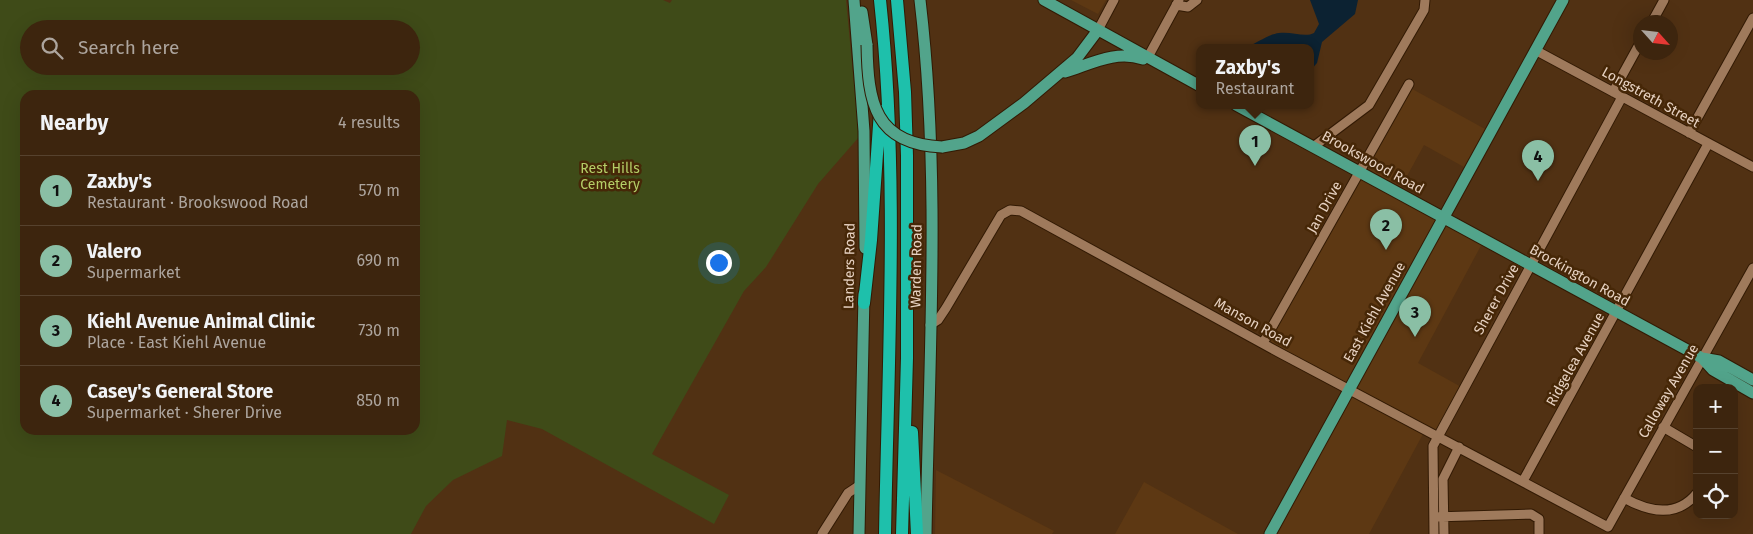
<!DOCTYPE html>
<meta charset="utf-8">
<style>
:root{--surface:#3d250e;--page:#442d17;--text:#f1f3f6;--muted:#ada59e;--line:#56422e;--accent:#8abfa5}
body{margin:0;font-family:"Fira Sans",sans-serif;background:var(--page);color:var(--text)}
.controls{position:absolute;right:15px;bottom:15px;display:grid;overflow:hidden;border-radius:10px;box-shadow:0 5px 20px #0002}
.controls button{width:45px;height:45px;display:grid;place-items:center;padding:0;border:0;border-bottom:1px solid var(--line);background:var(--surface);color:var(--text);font:25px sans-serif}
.compass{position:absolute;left:1633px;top:15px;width:45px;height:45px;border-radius:50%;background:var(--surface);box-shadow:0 5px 20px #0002;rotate:117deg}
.you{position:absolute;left:718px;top:262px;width:18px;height:18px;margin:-12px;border:4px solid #fff;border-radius:50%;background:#1a73e8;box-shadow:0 0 0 8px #1a73e833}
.badge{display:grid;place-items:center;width:32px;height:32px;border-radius:50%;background:var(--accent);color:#111;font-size:16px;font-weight:700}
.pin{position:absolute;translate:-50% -41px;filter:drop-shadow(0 1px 2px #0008)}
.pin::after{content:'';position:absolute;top:26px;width:18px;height:15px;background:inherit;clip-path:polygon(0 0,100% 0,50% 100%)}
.popup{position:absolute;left:1196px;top:44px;width:118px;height:65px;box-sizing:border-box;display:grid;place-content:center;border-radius:10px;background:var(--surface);filter:drop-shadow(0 1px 4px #0005);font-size:16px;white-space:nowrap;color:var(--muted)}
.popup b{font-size:19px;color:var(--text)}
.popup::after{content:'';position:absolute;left:50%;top:100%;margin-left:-10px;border:10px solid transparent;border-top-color:var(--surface)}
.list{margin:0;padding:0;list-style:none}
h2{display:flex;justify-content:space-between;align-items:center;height:65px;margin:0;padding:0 20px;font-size:21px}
h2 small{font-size:16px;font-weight:400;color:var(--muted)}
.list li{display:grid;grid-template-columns:32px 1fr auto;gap:15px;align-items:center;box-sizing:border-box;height:70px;padding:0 20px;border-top:1px solid var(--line)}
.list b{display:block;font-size:19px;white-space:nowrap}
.list p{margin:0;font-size:16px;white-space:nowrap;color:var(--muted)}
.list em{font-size:16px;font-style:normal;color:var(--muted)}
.icon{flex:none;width:28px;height:28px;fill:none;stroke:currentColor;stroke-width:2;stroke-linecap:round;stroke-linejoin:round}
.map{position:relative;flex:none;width:1753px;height:534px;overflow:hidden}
.search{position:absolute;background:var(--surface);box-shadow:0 5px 20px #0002;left:20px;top:20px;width:400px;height:55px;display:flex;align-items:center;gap:12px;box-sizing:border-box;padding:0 18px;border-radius:28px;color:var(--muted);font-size:19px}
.panel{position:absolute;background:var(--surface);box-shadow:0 5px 20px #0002;left:20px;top:90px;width:400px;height:345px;border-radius:15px}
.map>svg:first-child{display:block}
.built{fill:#5d3813}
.green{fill:#3f4b18;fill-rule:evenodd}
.water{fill:#0c2232}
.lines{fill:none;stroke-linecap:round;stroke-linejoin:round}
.minor-casing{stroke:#321a04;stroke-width:11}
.major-casing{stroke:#321a04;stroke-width:13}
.highway-casing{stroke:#321a04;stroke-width:14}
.minor{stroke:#9f7a5c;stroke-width:9}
.major{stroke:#52a48b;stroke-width:11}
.highway{stroke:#1ec0ab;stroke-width:12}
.major-bridge-casing{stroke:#321a04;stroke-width:13;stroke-linecap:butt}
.major-bridge{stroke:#52a48b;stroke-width:11}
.labels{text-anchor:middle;stroke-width:5;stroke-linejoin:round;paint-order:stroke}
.street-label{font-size:14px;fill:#e7d2c2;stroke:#462707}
.park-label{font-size:14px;fill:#b4ce67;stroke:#462707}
</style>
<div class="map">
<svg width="1753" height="534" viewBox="0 0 1753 534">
<rect width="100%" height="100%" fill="#513113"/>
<path class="built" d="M1071,0H1106L1098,14Z
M1405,85L1485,129L1464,167L1424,145L1401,187L1361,166Z
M1356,170L1484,240L1418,363L1463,388L1438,436L1423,434L1369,534H1270L1350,389L1263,343Z
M936,470L1054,531L1052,534H935Z
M1144,482L1238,534H1115Z"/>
<path class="green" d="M0,0H663L670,3L672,0H846L859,137L818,184L766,267L744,291L652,454L729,495L714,524L542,429L507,420L502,456L453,480L426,506L411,534H0ZM29,29H411V66H29ZM25,95H415V430H25Z"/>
<path class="water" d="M1310,0H1358L1355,14L1322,42L1317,63L1310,71V47H1247C1257,43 1269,34 1279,33C1291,31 1305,38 1314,33L1319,24Z"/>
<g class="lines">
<g class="minor-casing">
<path id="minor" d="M1176,5L1188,7L1197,0
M1652,22L1664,0
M1098,30L1114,0
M1535,50L1753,167
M1148,57L1179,0
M1613,92L1640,43
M1689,133L1753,18
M1313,147L1369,105L1424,10L1425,0
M930,325L938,320L946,308L1001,215L1010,210L1021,211L1280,353L1608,527L1753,268
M1263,343L1409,84
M1663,427L1697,447
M1523,481L1708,144
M1624,498C1649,512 1677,518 1697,493
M1434,517L1531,514L1539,519V534
M822,534L848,493L860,485
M1434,534L1433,446L1622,97
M1444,534L1443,479L1459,447"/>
</g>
<g class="major-casing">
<path id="major" d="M854,0L864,131L865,248
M920,0C941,177 929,356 926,534
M1044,0L1200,86
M862,12L867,45
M1065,72C1091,64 1115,50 1143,59
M1236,105L1691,352L1702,358L1719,361L1753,380
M942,147L964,143L979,136L1024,103L1077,58L1098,30
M1702,358L1713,370L1753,393
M859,534L864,294
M1270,534L1563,0"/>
</g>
<g class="highway-casing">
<path id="highway" d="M880,0C899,177 888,356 885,534
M897,0L905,92L907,156V358L902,534
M864,303L871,240L880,111
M912,432L917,534"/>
</g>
<use href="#minor" class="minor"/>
<use href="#major" class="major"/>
<use href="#highway" class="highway"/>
<g class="major-bridge-casing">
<path id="major-bridge" d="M867,45C868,102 874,144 942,147"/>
</g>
<use href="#major-bridge" class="major-bridge"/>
</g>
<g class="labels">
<g class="street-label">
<text transform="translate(1651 97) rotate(29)" y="5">Longstreth Street</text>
<text transform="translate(1373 162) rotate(29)" y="5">Brookswood Road</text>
<text transform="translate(1324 207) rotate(-61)" y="5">Jan Drive</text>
<text transform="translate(849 266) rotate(-89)" y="5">Landers Road</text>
<text transform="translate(916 266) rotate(-89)" y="5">Warden Road</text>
<text transform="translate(1580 275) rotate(29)" y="5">Brockington Road</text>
<text transform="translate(1496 299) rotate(-61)" y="5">Sherer Drive</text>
<text transform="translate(1374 312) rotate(-61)" y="5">East Kiehl Avenue</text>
<text transform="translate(1253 322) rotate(29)" y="5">Manson Road</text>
<text transform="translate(1575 359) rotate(-61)" y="5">Ridgelea Avenue</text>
<text transform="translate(1668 391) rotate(-60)" y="5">Calloway Avenue</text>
</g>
<g class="park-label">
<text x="610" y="173">Rest Hills<tspan x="610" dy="16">Cemetery</tspan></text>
</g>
</g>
</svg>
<div class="controls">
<button>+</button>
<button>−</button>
<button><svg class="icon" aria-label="locate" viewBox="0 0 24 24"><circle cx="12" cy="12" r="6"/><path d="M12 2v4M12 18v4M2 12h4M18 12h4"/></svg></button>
</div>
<svg class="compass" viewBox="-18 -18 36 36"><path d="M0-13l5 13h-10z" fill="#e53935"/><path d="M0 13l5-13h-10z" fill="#ada59e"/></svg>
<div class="you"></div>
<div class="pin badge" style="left:1255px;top:166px">1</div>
<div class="popup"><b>Zaxby's</b>Restaurant</div>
<div class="pin badge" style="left:1386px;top:250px">2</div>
<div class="pin badge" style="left:1415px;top:337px">3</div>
<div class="pin badge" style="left:1538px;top:181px">4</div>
<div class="search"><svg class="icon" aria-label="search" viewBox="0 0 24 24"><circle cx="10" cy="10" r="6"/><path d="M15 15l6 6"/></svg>Search here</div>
<section class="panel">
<h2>Nearby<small>4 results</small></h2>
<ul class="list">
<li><span class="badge">1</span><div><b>Zaxby's</b><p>Restaurant · Brookswood Road</p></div><em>570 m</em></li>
<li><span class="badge">2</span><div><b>Valero</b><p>Supermarket</p></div><em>690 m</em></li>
<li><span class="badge">3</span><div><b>Kiehl Avenue Animal Clinic</b><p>Place · East Kiehl Avenue</p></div><em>730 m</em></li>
<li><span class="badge">4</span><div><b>Casey's General Store</b><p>Supermarket · Sherer Drive</p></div><em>850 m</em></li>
</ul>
</section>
</div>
